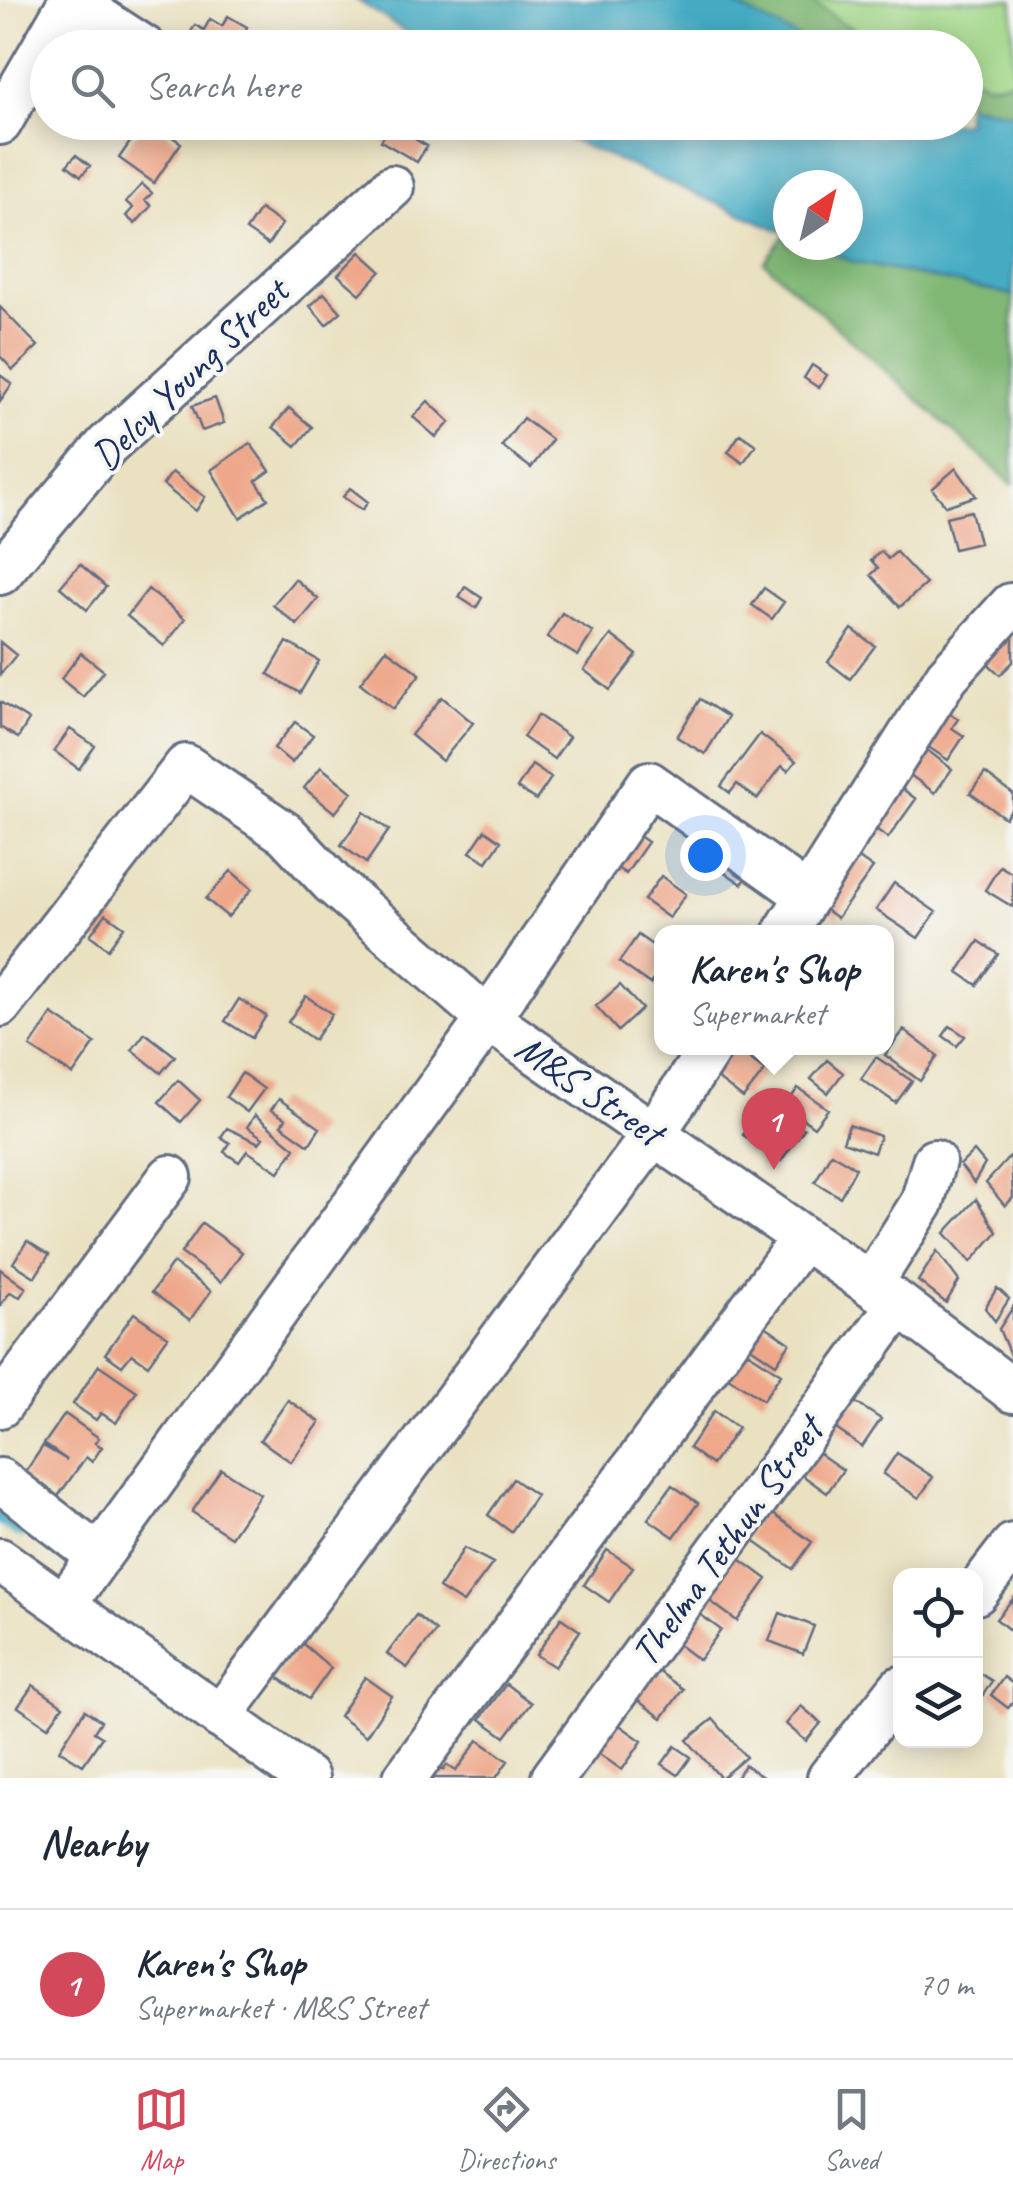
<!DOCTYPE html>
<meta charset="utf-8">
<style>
:root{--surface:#fff;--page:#f2f2f3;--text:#1f2937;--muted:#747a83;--line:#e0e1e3;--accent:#d1495b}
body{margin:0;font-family:Caveat,sans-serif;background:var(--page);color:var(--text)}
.controls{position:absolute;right:30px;bottom:30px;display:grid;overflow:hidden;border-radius:20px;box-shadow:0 5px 25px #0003}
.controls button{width:90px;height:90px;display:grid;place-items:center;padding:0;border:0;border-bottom:2px solid var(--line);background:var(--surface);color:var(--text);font:50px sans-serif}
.compass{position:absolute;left:773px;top:170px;width:90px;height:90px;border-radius:50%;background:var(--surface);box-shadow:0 5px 25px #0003;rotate:35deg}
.you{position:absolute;left:705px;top:855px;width:35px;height:35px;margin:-25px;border:8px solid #fff;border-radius:50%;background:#1a73e8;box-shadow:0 0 0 15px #1a73e833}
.badge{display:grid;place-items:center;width:65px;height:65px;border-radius:50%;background:var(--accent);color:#fff;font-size:32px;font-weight:700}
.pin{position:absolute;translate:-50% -82px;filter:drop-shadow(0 2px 5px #0008)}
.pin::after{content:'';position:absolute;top:52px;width:35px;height:30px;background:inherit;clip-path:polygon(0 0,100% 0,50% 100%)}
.popup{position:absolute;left:654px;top:925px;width:240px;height:130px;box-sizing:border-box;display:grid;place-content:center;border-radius:20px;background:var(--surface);filter:drop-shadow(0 2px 8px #0005);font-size:32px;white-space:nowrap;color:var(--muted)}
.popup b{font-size:38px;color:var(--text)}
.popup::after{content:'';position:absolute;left:50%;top:100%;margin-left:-20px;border:20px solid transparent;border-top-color:var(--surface)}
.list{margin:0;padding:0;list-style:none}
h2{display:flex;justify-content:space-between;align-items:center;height:130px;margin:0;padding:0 40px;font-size:42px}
h2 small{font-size:32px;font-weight:400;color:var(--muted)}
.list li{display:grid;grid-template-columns:65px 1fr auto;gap:30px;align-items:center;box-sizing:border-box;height:150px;padding:0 40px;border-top:2px solid var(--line)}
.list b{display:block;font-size:38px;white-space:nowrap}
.list p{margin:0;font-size:32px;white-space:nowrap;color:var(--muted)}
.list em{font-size:32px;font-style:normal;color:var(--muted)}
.icon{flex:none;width:55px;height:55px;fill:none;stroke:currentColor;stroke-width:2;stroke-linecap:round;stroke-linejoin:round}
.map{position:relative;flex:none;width:1013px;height:1778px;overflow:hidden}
.search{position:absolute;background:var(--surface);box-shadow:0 5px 25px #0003;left:30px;right:30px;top:30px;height:110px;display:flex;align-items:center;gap:25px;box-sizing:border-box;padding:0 35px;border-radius:55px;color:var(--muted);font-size:38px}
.sheet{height:280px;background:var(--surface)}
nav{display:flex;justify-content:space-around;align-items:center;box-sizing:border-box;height:140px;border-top:2px solid var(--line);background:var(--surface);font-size:28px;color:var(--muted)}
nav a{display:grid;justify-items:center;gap:5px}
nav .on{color:var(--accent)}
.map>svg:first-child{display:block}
.green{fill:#a0d687;stroke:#5e8272;stroke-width:2.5}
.forest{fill:#80b774;stroke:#4e7369;stroke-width:2.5}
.water{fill:#44abc3;stroke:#306d90;stroke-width:2.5}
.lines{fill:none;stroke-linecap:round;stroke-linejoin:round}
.canal{stroke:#44abc3;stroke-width:30}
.building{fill:#eea78a}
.minor-casing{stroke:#636d81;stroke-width:48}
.minor{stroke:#fff;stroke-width:42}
.labels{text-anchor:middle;stroke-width:8;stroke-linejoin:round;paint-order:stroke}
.street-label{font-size:40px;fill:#1b2f5e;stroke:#f6f6f2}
</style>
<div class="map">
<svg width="1013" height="1778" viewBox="0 0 1013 1778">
<rect width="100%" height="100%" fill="#f6f6f2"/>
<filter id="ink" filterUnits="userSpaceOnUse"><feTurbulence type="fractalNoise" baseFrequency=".01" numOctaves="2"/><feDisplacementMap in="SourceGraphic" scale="20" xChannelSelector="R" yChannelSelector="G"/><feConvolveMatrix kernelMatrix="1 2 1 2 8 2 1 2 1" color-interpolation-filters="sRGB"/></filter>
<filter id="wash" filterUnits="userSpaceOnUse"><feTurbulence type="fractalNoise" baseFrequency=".0048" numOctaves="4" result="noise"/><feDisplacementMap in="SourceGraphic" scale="40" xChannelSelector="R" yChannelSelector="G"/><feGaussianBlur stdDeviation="2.25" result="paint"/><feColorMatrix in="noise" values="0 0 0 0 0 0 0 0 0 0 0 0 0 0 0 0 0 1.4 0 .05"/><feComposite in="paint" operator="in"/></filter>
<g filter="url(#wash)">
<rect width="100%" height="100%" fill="#eae1c1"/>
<path class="green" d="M810,0H1013V80L990,84L966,76V48L893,47L843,24Z"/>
<path class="forest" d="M725,0H810L843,24L893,47H816Z
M966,76L990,84L1013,80V113L966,104Z
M786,233L788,245H813L853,262L1013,295V485L764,262Z"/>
<path class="water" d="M357,0H725L816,47H429Z
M966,104L1013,113V295L853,262L813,245H848V185H788V234L568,139L543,123L966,122Z"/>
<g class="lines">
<path class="canal" d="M0,1508L22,1523"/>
</g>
<g id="blocks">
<path class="building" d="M228,16L247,27L239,48H198L186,41L195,25L204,30L210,19L222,26Z
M144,122H151L181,143L154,183L119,158Z
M390,125L427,146L417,162L381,141Z
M76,155L90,166L81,176L67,165Z
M142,184L152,193L145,200L151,206L135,224L126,216L133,208L126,202Z
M260,209L282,224L268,245L246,230Z
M360,252L381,271L360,294L338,275Z
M324,293L341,312L326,325L310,306Z
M0,307L38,346L13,370L0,356Z
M812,365L827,375L819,388L804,378Z
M0,375L12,384L0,401Z
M215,398L224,423L202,431L192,406Z
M428,401L450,422L436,437L413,417Z
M289,408L312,427L296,446L273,427Z
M523,418L552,440L531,468L502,446Z
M740,434L756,445L743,463L728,452Z
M250,443L270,471L256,481L268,499L240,518L211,470Z
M956,468L976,496L946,506L932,489Z
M172,472L205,497L196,511L163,485Z
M350,488L368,502L362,510L343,497Z
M971,511L979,543L954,549L946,517Z
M881,551L888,559L896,552L926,584L900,607L871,575L878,568L871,560Z
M80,564L106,587L87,610L60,587Z
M295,579L318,599L297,625L273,605Z
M465,587L482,598L476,608L459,597Z
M764,588L784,602L772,619L752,605Z
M148,589L185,619L164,646L127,616Z
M562,613L593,632L578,656L547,637Z
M852,629L875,646L850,679L828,662Z
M1013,634V662L1000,675L975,651Z
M611,635L637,655L610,690L584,670Z
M0,642L16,655L0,675Z
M287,642L319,661L300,693L268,674Z
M386,649L420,674L393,709L360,683Z
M81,653L104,671L83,697L61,679Z
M442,697L473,723L442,761L411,735Z
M700,699L728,717L705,754L677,737Z
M0,702L29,720L18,738L0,727Z
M943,708L958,719L952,728L964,736L948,760L909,734Z
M538,715L569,737L554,759L523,737Z
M295,722L313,735L292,763L274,748Z
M70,729L95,746L79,769L54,751Z
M760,734L796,761L788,771L782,766L757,799L737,784L730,793L721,786Z
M923,747L952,769L935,793L906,772Z
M532,765L551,778L536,800L517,788Z
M321,767L352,792L335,813L304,788Z
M985,773L1013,794V807L1005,818L970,793Z
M890,780L916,799L888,838L861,818Z
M364,812L389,830L366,863L341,845Z
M626,827L648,842L626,874L604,859Z
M485,830L501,841L487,862L470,852Z
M723,845L754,866L742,884L711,863Z
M842,846L873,868L837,918L806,896Z
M1000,866L1013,874V907L985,890Z
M231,871L252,889L228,917L206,899Z
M661,876L686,894L669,918L644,900Z
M894,883L936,912L918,938L876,910Z
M106,914L124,927L108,949L90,935Z
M638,935L662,952V968L650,984L619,962Z
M979,941L998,954L977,985L958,972Z
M620,985L642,1009L618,1031L596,1006Z
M306,996L332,1014L314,1040L288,1022Z
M239,999L266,1016L252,1038L225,1021Z
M52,1014L95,1043L73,1075L30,1047Z
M950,1026L965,1036L957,1046L943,1036Z
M904,1030L938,1056L920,1081L885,1055Z
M145,1033L175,1056L161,1073L132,1050Z
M728,1048H736L765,1070L743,1098L709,1072Z
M876,1057L912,1081L896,1103L861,1079Z
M827,1060L843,1073L828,1093L811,1079Z
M242,1073L264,1089L247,1112L226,1097Z
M178,1080L200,1100L181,1122L159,1102Z
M798,1088L828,1109L814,1127L785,1106Z
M279,1099L320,1128L309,1145L281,1125L286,1119L271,1110Z
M761,1109L784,1125L789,1118L804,1129L781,1161L743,1135Z
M255,1115L295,1148L279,1172L247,1151L239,1162L224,1152L230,1143L221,1137L227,1128L259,1143L263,1138L247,1127Z
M849,1125L880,1136L874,1153L843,1142Z
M974,1151L985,1164L974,1183L960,1165Z
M831,1153L856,1168L840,1197L815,1182Z
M1011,1155L1013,1198L1005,1206L986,1183Z
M976,1199L997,1232L971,1262L945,1233Z
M202,1223L242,1252L221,1282L181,1253Z
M27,1241L49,1255L35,1277L13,1263Z
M937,1251L959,1281L946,1303L918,1281Z
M173,1263L211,1291L190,1320L152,1292Z
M0,1269L26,1288L20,1297L10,1292L0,1306Z
M997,1288L1009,1299L995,1321L985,1308Z
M1013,1307V1362L999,1329Z
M134,1313L168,1337L148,1365L132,1354L122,1366L105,1354Z
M761,1323L790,1343L776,1364L746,1344Z
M746,1351L781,1374L763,1400L728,1377Z
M99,1365L137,1391L116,1423L101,1413L96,1420L73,1404Z
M844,1395L881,1419L862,1447L826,1422Z
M288,1400L320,1422L291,1462L260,1440Z
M714,1411L738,1428L712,1465L689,1448Z
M65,1414L99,1438L95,1443L102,1447L92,1462L86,1457L56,1499L22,1477L43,1446L67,1460L44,1444Z
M810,1447L843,1470L827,1493L795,1470Z
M897,1453L933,1477L919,1498L883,1474Z
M221,1469L260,1494L231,1537L192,1512Z
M513,1479L536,1495L511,1532L488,1515Z
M672,1485L698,1503L674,1537L648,1519Z
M765,1508L812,1542L793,1569L745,1535Z
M464,1548L493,1563L463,1603L439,1588Z
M607,1550L633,1567L609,1602L584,1585Z
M733,1554L767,1579L737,1621L699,1593Z
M1013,1599V1633L996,1619Z
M693,1609L721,1630L699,1660L671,1639Z
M780,1613L814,1626L803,1654L769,1641Z
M416,1615L436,1631L407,1668L387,1654Z
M561,1618L580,1631L555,1667L536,1655Z
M302,1643L331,1668L309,1699L276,1676Z
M651,1666L683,1689L662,1718L630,1695Z
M976,1671L992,1681L976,1706Z
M365,1677L392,1696L366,1736L339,1716Z
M1004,1677L1013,1684V1702L1008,1708L991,1695Z
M506,1684L531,1703L505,1737L480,1719Z
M33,1685L63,1706L48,1727L18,1707Z
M801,1706L821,1723L806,1741L786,1724Z
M85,1710L101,1721L94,1732L102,1737L83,1765L59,1750Z
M608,1717L642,1741L622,1770L588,1746Z
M713,1719L746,1757L721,1778L687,1740Z
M478,1740L508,1761L496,1778H428L436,1765L443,1770L447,1765L456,1771Z
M675,1746L691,1757L678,1775L662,1764Z
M745,1765L764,1778H736Z"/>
</g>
</g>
<g filter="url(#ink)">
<use href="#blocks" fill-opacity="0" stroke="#636d81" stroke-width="2.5"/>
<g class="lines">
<g class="minor-casing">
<path id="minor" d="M71,0L145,48
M0,123L71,0
M0,573L107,445L392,187
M785,932L947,676L1011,605
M0,1005L186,766L286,834L332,883L488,1019L899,1304L1013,1391
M871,1284L922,1203L934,1161
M0,1406L170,1177
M0,1480L98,1556
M0,1560L307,1778
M976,1593L1013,1545
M64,1605L488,1019L649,783L808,896
M220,1717L655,1132L710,1048
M405,1778L802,1239
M553,1778L899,1304
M829,1778L900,1688"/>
</g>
<use href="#minor" class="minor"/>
</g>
</g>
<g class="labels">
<g class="street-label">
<text transform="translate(189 373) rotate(-44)" y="14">Delcy Young Street</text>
<text transform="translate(590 1089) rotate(34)" y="14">M&amp;S Street</text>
<text transform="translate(726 1541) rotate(-54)" y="14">Thelma Tethun Street</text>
</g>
</g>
</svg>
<div class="controls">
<button><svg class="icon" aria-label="locate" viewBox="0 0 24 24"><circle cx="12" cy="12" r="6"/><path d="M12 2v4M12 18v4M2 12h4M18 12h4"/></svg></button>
<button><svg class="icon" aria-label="layers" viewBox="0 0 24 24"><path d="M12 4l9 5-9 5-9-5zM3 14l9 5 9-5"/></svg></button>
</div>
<svg class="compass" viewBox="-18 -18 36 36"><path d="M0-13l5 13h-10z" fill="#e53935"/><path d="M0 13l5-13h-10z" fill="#747a83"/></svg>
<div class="you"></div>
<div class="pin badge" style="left:774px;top:1170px">1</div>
<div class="popup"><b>Karen's Shop</b>Supermarket</div>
<div class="search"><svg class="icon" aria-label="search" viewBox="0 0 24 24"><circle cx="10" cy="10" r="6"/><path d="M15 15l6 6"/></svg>Search here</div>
</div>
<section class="sheet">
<h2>Nearby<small></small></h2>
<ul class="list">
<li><span class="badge">1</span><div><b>Karen's Shop</b><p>Supermarket · M&amp;S Street</p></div><em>70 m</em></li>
</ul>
</section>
<nav>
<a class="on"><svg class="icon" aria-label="map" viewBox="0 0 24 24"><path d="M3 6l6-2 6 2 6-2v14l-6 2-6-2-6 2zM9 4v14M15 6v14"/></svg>Map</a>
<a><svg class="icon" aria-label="directions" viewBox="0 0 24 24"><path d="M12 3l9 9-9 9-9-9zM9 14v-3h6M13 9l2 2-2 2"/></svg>Directions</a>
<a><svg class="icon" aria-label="saved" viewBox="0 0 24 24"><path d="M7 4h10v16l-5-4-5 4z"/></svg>Saved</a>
</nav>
